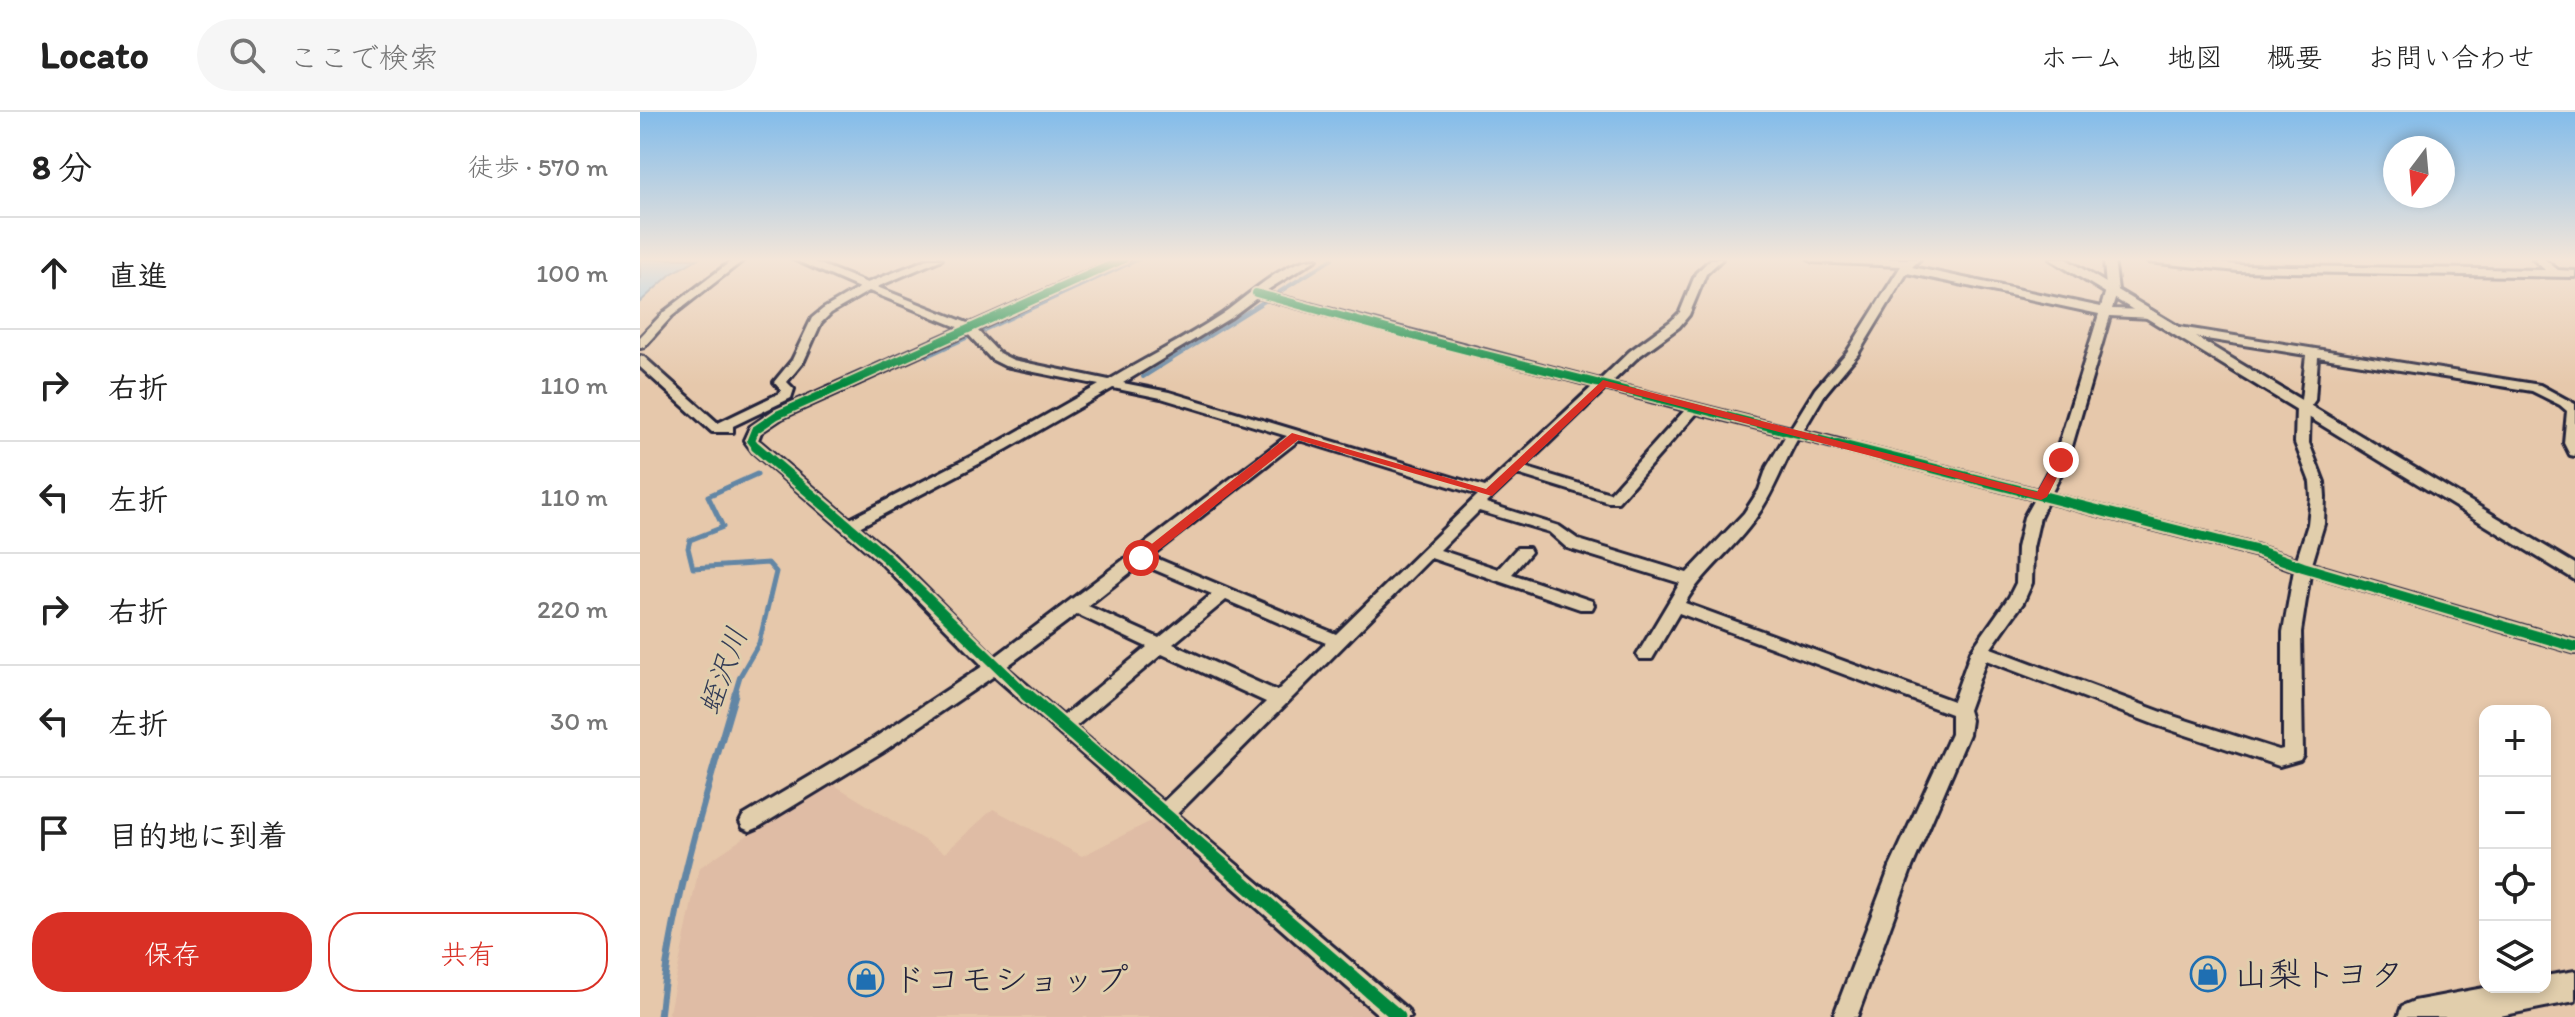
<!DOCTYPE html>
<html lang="ja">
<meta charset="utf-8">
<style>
:root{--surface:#fff;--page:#f6f6f6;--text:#222;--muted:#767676;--line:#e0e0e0;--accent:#d93025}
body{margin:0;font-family:Itim,"Klee One",sans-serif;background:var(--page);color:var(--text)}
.controls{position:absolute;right:24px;bottom:24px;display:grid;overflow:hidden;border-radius:16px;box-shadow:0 4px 12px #0003}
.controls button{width:72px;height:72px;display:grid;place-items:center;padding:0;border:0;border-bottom:2px solid var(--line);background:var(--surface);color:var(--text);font:40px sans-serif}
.compass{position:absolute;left:1743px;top:24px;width:72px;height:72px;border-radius:50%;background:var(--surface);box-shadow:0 4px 12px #0003;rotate:196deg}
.stop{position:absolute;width:24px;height:24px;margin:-18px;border:6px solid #d93025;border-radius:50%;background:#fff}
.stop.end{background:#d93025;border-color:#fff;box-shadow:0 2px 8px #0008}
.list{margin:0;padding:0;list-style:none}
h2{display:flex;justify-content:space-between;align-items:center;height:104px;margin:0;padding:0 32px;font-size:34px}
h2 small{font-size:26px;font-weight:400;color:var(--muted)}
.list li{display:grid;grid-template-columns:52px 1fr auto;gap:24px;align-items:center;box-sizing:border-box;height:112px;padding:0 32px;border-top:2px solid var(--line)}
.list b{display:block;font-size:30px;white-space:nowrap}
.list em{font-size:26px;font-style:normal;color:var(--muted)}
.actions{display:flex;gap:16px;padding:24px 32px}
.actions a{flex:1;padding:18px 0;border:2px solid var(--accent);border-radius:32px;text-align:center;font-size:28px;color:var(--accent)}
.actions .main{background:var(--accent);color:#fff}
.icon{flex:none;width:44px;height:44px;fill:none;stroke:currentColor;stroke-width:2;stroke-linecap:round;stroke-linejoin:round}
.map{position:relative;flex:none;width:1935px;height:905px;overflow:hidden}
header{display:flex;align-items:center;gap:48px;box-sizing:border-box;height:112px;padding:0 40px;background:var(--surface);border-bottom:2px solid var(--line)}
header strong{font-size:38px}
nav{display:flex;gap:44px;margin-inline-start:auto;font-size:28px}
.search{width:560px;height:72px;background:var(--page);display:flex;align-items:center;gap:20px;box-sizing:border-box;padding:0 28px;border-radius:44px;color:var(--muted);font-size:30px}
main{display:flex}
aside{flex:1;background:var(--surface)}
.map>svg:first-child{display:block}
.built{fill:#dfbca5}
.water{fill:#8cc8ec;stroke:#6286a5;stroke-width:2}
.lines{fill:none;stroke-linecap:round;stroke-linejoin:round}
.stream-far2{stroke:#6286a5;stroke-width:4}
.stream-far1{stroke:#6286a5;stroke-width:5}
.stream{stroke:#6286a5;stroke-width:7}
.minor-casing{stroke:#22223b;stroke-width:6}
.major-casing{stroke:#22223b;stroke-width:6}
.highway-casing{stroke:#22223b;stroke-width:6}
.minor{fill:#e1ceac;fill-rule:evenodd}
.major{fill:#e1ceac;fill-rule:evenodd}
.highway{fill:#e1ceac;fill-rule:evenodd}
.cycleway-far2-casing{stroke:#e1ceac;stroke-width:12}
.cycleway-far1-casing{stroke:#e1ceac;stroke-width:15}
.cycleway-casing{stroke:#e1ceac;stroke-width:18}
.cycleway-far2{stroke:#00873e;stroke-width:8}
.cycleway-far1{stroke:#00873e;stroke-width:10}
.cycleway{stroke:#00873e;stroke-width:13}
.route{fill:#d93025}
.labels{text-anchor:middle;stroke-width:6;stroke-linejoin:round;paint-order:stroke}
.water-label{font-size:30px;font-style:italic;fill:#323b56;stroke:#e1ceac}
.near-poi-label{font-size:34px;fill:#22223b;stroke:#e1ceac;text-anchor:start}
</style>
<header>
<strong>Locato</strong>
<div class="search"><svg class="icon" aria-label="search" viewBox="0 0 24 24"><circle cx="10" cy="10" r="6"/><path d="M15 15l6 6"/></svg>ここで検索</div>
<nav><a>ホーム</a><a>地図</a><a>概要</a><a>お問い合わせ</a></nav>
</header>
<main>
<aside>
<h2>8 分<small>徒歩 · 570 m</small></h2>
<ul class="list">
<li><svg class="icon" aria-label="ahead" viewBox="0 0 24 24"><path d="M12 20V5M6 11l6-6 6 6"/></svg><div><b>直進</b></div><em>100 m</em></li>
<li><svg class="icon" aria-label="right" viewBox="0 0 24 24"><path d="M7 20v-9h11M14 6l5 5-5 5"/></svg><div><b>右折</b></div><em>110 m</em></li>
<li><svg class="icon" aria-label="left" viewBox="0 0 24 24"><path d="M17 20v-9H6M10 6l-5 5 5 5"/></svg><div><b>左折</b></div><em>110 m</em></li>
<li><svg class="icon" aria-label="right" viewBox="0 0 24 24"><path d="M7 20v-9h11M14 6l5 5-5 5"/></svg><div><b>右折</b></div><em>220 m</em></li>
<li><svg class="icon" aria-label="left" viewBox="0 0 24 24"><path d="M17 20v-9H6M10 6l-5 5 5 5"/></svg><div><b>左折</b></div><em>30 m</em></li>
<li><svg class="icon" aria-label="arrive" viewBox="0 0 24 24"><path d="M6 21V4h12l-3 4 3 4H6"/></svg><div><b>目的地に到着</b></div></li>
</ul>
<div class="actions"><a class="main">保存</a><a>共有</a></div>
</aside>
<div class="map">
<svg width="1935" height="905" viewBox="0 0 1935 905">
<rect width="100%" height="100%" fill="#e6c8ab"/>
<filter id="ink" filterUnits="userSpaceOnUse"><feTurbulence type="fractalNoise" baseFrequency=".0125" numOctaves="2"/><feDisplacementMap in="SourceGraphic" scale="16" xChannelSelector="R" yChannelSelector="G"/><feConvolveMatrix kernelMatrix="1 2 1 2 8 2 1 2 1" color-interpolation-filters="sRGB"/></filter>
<g filter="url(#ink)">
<path class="built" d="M188,669L305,741L353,697L442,744L523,703L759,905H28L59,756Z"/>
<path class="water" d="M0,147H57L31,162L0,190Z"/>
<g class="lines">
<path class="stream-far2" d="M287,244L499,147
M503,265L692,147"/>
<path class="stream-far1" d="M94,584L100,564L119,531L136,460L128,451L53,456L48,436L50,428L83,415L68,384L117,362"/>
<path class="stream" d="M20,905C31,795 64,688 95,582"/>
<g class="minor-casing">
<path id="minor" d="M94,147H105L32,204L4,235L0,236V225L24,200Z
M153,147H167L227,171L288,147H302L237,175L330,212L476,147H489L337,218L359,241L373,248L469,268C506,246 546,226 582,202C608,184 645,147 677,147L624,180L960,268L990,239L1031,209L1040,200L1056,161L1071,147H1082L1066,162L1049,203L1039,215L998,245L971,271L1151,316L1175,277L1207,240L1261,154L1173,150L1168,147H1280L1272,155L1461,195L1466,178L1464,147H1474L1478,178L1472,197L1511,198L1517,202L1511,206L1470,204L1428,348L1411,382L1619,434L1657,447L1668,412L1671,385L1670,370L1655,331L1656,295L1661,288L1666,243L1535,222V216L1539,215L1900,273L1935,292V344L1930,343L1924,331L1927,299L1920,293L1892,279L1678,245L1675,288L1670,295L1669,331L1684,370L1685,385L1684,412L1672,452L1935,529V541L1670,462L1661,520L1663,643L1660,648L1639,654L1516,613L1346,548L1328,598L1331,608L1329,622L1272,755L1217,905H1193L1250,755L1311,622V602L1039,501L1012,547H1000L997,543L1040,471L927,436L909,420L839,399L800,438L858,457L877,436H889L891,440L872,462L952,489L954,493L952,497H940L791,446L537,702L767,897L771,905H741L354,564L242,640L117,716L110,719L103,716L100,710L103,704L228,630L343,554L239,449L113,340L104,328L110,315L132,300L320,216L229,179L191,201L181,211L164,249L147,270L154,277L151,286L93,314V320H72L0,255V244L4,245L78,311L140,281L141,278L134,270L152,248L172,206L183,197L219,176ZM1267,161L1459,202L1414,348L1398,378L1163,319L1185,282L1218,242ZM618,185L953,274L845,375L529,280L483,271L590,206ZM328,222L351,247L365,254L459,273L357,331L210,407L118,328L121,320L142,306ZM473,276L521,286L647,324L355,545L251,441L219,415L367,337ZM965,277L1045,298L970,381L884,355ZM1057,301L1146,323L1127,355L1119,378L1104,401L1047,461L939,428L919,414L846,391L877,362L968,390H978ZM1158,326L1394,387L1384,405L1377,436L1376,471L1369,485L1331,539L1313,589L1045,491C1064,458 1096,436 1117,404C1134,380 1143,352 1158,326ZM659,328L838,383L696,522L511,444ZM1407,390L1614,443L1654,458L1643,520V637L1639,638L1530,603L1351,536L1383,491L1392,471L1393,436L1400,405ZM501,452L572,482L519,526L448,494ZM586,488L686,531L637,579L533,532ZM437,502L507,535L423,604L366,555ZM522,542L626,590L523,690L435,615Z
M1503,147H1536L1598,153L1905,158L1893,147H1904L1918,158L1935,159V165L1598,159L1508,150Z"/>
</g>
<g class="major-casing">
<path id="major" d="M1410,147H1426L1935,452V468Z"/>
</g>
<g class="highway-casing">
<path id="highway" d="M1935,859V889L1855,905H1758L1762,894L1774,889L1849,875H1905V864Z"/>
</g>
<use href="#minor" class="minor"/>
<use href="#major" class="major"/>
<use href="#highway" class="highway"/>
<g class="cycleway-far2-casing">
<path id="cycleway-far2" d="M616,181L795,230L1217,337
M118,337L111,328L115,318L137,303L484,147"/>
</g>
<g class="cycleway-far1-casing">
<path id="cycleway-far1" d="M116,335L245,445L388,584
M1209,335L1619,439L1663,455L1935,535"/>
</g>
<g class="cycleway-casing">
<path id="cycleway" d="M386,582L759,905"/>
</g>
<use href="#cycleway-far2" class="cycleway-far2"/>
<use href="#cycleway-far1" class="cycleway-far1"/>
<use href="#cycleway" class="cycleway"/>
</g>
</g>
<linearGradient id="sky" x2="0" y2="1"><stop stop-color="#83bcea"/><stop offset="0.54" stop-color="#f4e6d9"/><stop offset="1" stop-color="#f4e6d9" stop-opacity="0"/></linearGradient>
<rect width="1935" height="273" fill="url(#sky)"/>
<path class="route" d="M963,268L1397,380L1417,345L1426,348L1407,385L1401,388L966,275L852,384L658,328L505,449L494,446L652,321L846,377Z"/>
<defs>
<g id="shop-ring" transform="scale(1.8)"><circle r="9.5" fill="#e1ceac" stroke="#1f6fb2" stroke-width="1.5"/><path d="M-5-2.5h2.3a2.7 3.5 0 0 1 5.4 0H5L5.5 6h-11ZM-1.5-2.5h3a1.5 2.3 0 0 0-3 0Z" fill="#1f6fb2"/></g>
</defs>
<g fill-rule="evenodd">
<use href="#shop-ring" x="1568" y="862"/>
<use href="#shop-ring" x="226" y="867"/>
</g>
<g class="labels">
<g class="water-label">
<text transform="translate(83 559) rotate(-70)" y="10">蛭沢川</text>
</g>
<g class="near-poi-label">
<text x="1594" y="874">山梨トヨタ</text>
<text x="252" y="879">ドコモショップ</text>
</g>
</g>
</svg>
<div class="controls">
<button>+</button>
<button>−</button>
<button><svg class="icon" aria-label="locate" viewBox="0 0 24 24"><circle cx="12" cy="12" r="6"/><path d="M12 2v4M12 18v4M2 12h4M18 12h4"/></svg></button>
<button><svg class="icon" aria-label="layers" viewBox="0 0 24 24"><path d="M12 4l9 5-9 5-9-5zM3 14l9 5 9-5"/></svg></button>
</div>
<svg class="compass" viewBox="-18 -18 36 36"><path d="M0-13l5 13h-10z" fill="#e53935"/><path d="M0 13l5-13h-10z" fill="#767676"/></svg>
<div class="stop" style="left:501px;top:446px"></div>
<div class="stop end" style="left:1421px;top:348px"></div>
</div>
</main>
